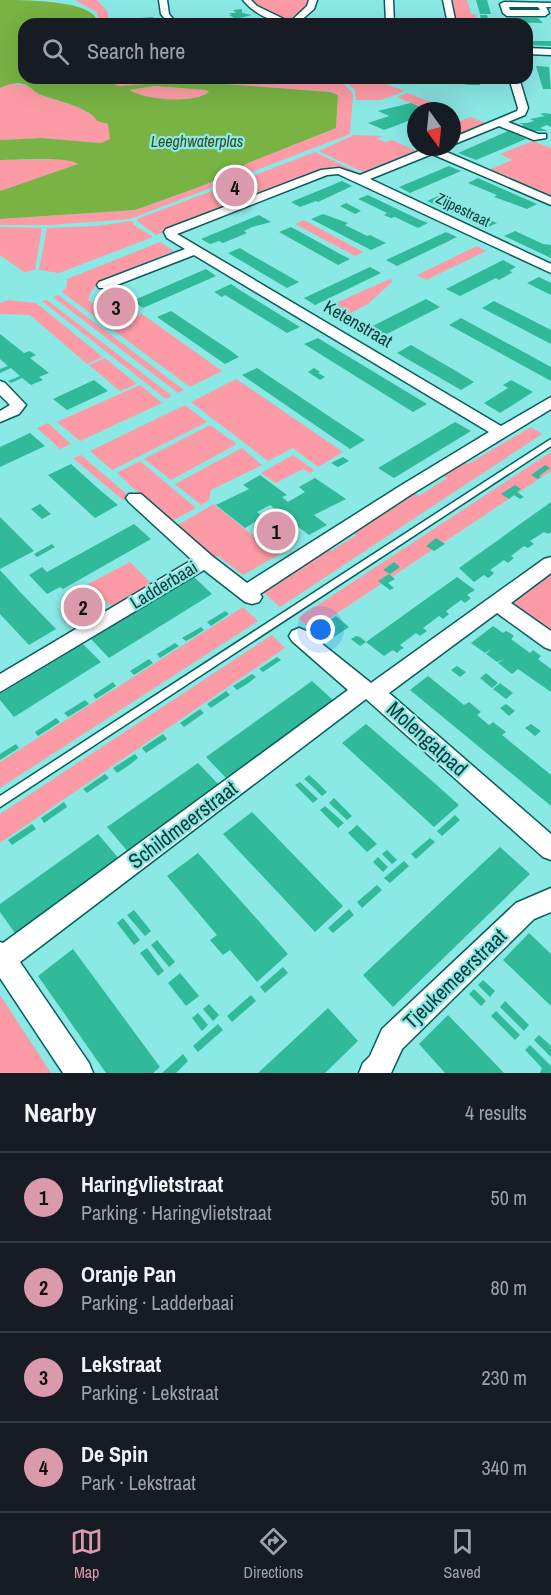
<!DOCTYPE html>
<meta charset="utf-8">
<style>
:root{--surface:#171b24;--page:#242831;--text:#f1f3f6;--muted:#9ea1a6;--line:#363941;--accent:#da9aab}
body{margin:0;font-family:"Archivo Narrow",sans-serif;background:var(--page);color:var(--text)}
.compass{position:absolute;left:407px;top:102px;width:54px;height:54px;border-radius:50%;background:var(--surface);box-shadow:0 6px 24px #0002;rotate:165deg}
.you{position:absolute;left:321px;top:630px;width:21px;height:21px;margin:-15px;border:4px solid #fff;border-radius:50%;background:#1a73e8;box-shadow:0 0 0 9px #1a73e833}
.badge{display:grid;place-items:center;width:39px;height:39px;border-radius:50%;background:var(--accent);color:#111;font-size:20px;font-weight:700}
.pin{position:absolute;translate:-50% -50%;border:3px solid #fff;box-shadow:0 2px 6px #0006}
.list{margin:0;padding:0;list-style:none}
h2{display:flex;justify-content:space-between;align-items:center;height:78px;margin:0;padding:0 24px;font-size:26px}
h2 small{font-size:20px;font-weight:400;color:var(--muted)}
.list li{display:grid;grid-template-columns:39px 1fr auto;gap:18px;align-items:center;box-sizing:border-box;height:90px;padding:0 24px;border-top:2px solid var(--line)}
.list b{display:block;font-size:22px;white-space:nowrap}
.list p{margin:0;font-size:20px;white-space:nowrap;color:var(--muted)}
.list em{font-size:20px;font-style:normal;color:var(--muted)}
.icon{flex:none;width:33px;height:33px;fill:none;stroke:currentColor;stroke-width:2;stroke-linecap:round;stroke-linejoin:round}
.map{position:relative;flex:none;width:551px;height:1073px;overflow:hidden}
.search{position:absolute;background:var(--surface);box-shadow:0 6px 24px #0002;left:18px;right:18px;top:18px;height:66px;display:flex;align-items:center;gap:15px;box-sizing:border-box;padding:0 21px;border-radius:18px;color:var(--muted);font-size:22px}
.sheet{height:438px;background:var(--surface)}
nav{display:flex;justify-content:space-around;align-items:center;box-sizing:border-box;height:84px;border-top:2px solid var(--line);background:var(--surface);font-size:16px;color:var(--muted)}
nav a{display:grid;justify-items:center;gap:3px}
nav .on{color:var(--accent)}
.map>svg:first-child{display:block}
.green{fill:#fc9ba6}
.water{fill:#78b344;fill-rule:evenodd}
.building{fill:#30ba99}
.lines{fill:none;stroke-linecap:round;stroke-linejoin:round}
.lane-casing{stroke:#075d5b;stroke-width:3}
.street-casing{stroke:#075d5b;stroke-width:3}
.lane{fill:#fff;fill-rule:evenodd}
.street{fill:#fff;fill-rule:evenodd}
.labels{text-anchor:middle;stroke-width:4.5;stroke-linejoin:round;paint-order:stroke}
.far-street-label{font-size:15px;fill:#0f3837;stroke:#8ae8e5}
.far-water-label{font-size:16px;font-style:italic;fill:#354d21;stroke:#8ae8e5}
.street-label{font-size:18px;fill:#0f3837;stroke:#8ae8e5}
.near-street-label{font-size:21px;fill:#0f3837;stroke:#8ae8e5}
</style>
<div class="map">
<svg width="551" height="1073" viewBox="0 0 551 1073">
<rect width="100%" height="100%" fill="#8ae8e5"/>
<path class="green" d="M75,0H97L108,12V22L105,24H94L98,17L97,12Z
M250,0H311L310,6L289,23L257,7Z
M450,0H467L471,14H475L477,21L483,24H458L456,17L453,15Z
M118,78L315,79L344,84L353,94L350,134L130,219L50,225H0V219L135,210L199,187L226,176L247,163L336,128L338,95L330,92L199,82L119,86L109,81Z
M351,78H371L405,91L381,100H356L355,90L347,83Z
M10,84L26,85L41,95L81,108L109,124L111,139L101,143L41,138L0,140V88Z
M155,86L207,90L209,92C193,104 145,100 129,90Z
M408,93L448,109L426,111L428,110L397,97Z
M471,117L488,124L452,139V124Z
M354,135L382,136L377,139L386,142L392,140L418,152L367,174L319,151Z
M533,141L551,148V197L489,170L512,160L500,154Z
M315,152L363,175L354,174L334,166L262,193L240,181Z
M60,159L72,160L79,164L0,191V160Z
M220,188L245,201L156,235L137,221V219Z
M304,220L363,252L355,256L295,224Z
M132,221L134,225L153,237L59,273L39,270L47,228L96,226Z
M0,227L42,228L35,270L24,272L0,255Z
M160,242L174,251L100,281L91,292L88,300L119,324L142,314L222,371L190,387L62,292L67,286V279Z
M477,246L486,251L426,280L417,275Z
M390,279L393,281L368,304L349,314L341,309L329,314L322,309Z
M58,295L184,390L178,393L53,297Z
M8,300L36,303L103,357L87,364L30,315L0,314V303Z
M47,300L172,396L166,399L42,301Z
M105,358L137,384L120,391L89,365Z
M236,379L248,387L343,452L318,467L293,448L268,461L191,402Z
M140,385L162,403L80,441L57,422Z
M185,405L207,422L112,470L90,451Z
M48,423L71,444L60,449L37,428Z
M210,425L237,444L171,480L144,459Z
M531,427L542,434L280,607L264,593L263,590L328,549L331,551L356,535L354,532L414,493L419,496L447,478L442,475L462,461L468,464Z
M242,448L262,465L211,490L209,500L201,505L175,484Z
M551,452V471L312,630L298,618Z
M81,455L129,496L123,500L73,458Z
M293,455L314,470L310,473L303,469L276,483L261,473Z
M140,461L196,508L170,522L117,473Z
M214,504L275,553L287,546L289,549L243,575L218,556L213,559L176,526Z
M130,562L154,586L114,609L88,584Z
M551,572V637L507,605Z
M243,607L258,621L0,788V762Z
M272,635L285,648L0,843V814Z
M0,995L51,1073H0Z"/>
<path class="water" d="M0,0C23,0 86,0 96,18L92,24H24V78H101L119,86L186,81L330,92L338,95L336,128L248,163L226,176L199,187L135,210L0,219V191L78,164C69,156 16,160 0,160V140L41,138L101,143L110,139L108,124L97,121C89,106 54,101 39,94C33,91 29,85 23,84C15,82 7,85 0,88ZM155,86L206,90L209,92C194,104 145,100 129,90Z"/>
<path class="building" d="M476,0H487L491,14H480Z
M242,9V13L252,15L236,19L229,15H232L229,13H236L233,10Z
M480,15H487L488,18H538L543,23L490,22L481,20Z
M153,17L156,21L147,22L148,24H135L141,22L139,18Z
M527,41H551V46L527,45Z
M536,66L549,67L551,89H543Z
M443,78H490L491,81H485L480,83V85H469L443,81Z
M411,103L427,110L416,111V118L384,130L368,123L389,116L378,111Z
M544,113L551,114V127L547,125L540,128L548,131H532L520,127L524,125L519,123H527L534,121L530,119L545,116L540,114Z
M508,131L526,139L476,160L458,153Z
M449,166L461,171L410,193L399,187Z
M478,178L514,194L537,204L527,209L494,197L497,195L468,183Z
M342,181L352,186L318,202L316,201L300,207L291,202Z
M368,195L420,220L428,223L418,228L395,217L391,218L384,215L387,213L358,199Z
M440,195L455,201L452,203L469,208L477,211L474,213L497,223L486,228L427,201Z
M346,203L354,207L361,211L355,214L340,206Z
M323,214L348,223L345,225L367,236L370,235L386,243L371,250L311,219Z
M259,215L271,222L252,227L244,231L247,233L223,243L219,241L210,244L201,239Z
M291,227L342,255L350,259L338,265L279,232Z
M515,231L543,244L551,245V258L504,236Z
M446,232L457,237L397,266L386,260Z
M240,248L248,253L299,282L287,288L228,253Z
M503,260L516,267L509,271L513,272L499,280L496,278L460,296L446,289Z
M370,267L381,273L315,305L304,298Z
M206,269L216,276L143,308L132,301Z
M539,277L551,283V295L527,283Z
M231,284L238,289L300,327L287,333L225,295L222,297L214,292Z
M426,299L440,307L377,339L363,331Z
M494,301L551,330V344L482,308Z
M171,311L231,351L239,357L225,364L157,317Z
M461,318L551,367V381L449,325Z
M0,334L24,353L30,351L36,355L30,358L49,373L39,377L43,380L31,385L22,378L11,383L8,381L20,376L11,368L0,373V369L8,366L0,359Z
M318,338L326,343L427,404L413,412L304,344Z
M411,345L456,371L474,382L461,390L397,353Z
M257,368L336,421L365,440L350,449L242,375Z
M314,368L320,372L318,373L325,377L320,380L308,372Z
M94,380L108,391L67,410L53,399Z
M511,380L533,392L500,413L484,403L508,388L503,385Z
M455,422L471,431L394,478L378,468Z
M30,433L45,446L0,467V447Z
M343,457L349,461L338,467L331,463Z
M71,464L101,491L118,505L95,518L48,475Z
M545,465L550,468L539,476L541,477L538,479L531,475Z
M260,475L287,495L282,497L288,502L305,492L299,487L315,478L346,499L314,515L327,525L309,535L270,505L257,512L263,517L245,528L216,505L249,489L243,485Z
M515,485L521,489L517,492L524,497L520,499L514,495L509,499L501,494Z
M551,502V532L548,534L544,532L530,541L534,544L528,548L524,546L511,556L514,558L508,563L504,560L490,570L494,573L491,576L488,578L484,575L474,582L459,568Z
M40,504L51,514L42,519L31,509Z
M0,517L34,551L0,569Z
M134,524L151,539L63,589L60,587L47,594L29,575L42,567L47,572Z
M436,538L445,544L434,551L426,546Z
M52,544L55,547L37,557L34,554Z
M394,562L400,567L390,574L383,570Z
M0,570L22,594L56,629L29,645L0,614Z
M389,574L395,579L388,583L394,588L390,590L378,581Z
M194,577L212,594L109,658L91,639Z
M457,577L475,590L467,595L471,598L465,603L461,600L446,611L449,614L443,619L439,616L423,628L427,631L420,636L416,633L400,645L404,648L400,650L397,653L393,650L384,656L366,642Z
M225,611L229,614L211,626L207,622Z
M336,616L349,627L334,637L321,626Z
M493,626L503,633L506,631L510,633L514,636L511,639L530,653L533,650L541,656L538,659L551,669V692L518,669L512,674L498,663L504,659L497,662L486,654L491,649L485,653L471,643Z
M201,627L204,630L195,636L186,641L182,638Z
M356,636L360,637L366,642L360,646L351,639Z
M175,643L179,646L160,658L157,654Z
M83,644L101,662L14,717L0,700V694Z
M277,657L281,660L263,672L259,669Z
M149,659L153,663L134,675L130,671Z
M457,666L466,672L460,677L451,670Z
M486,673L498,683L492,688L480,678Z
M252,674L256,677L247,684L237,690L233,686Z
M428,676L464,705L469,702L481,712L477,715L489,725L493,722L506,732L502,735L551,775V806L410,690Z
M312,681L334,701L228,780L206,757Z
M113,682L116,686L107,692L96,699L93,695Z
M500,683L513,693L506,699L493,689Z
M226,691L230,695L221,701L211,708L207,704Z
M85,700L89,704L78,711L68,717L64,713Z
M506,704L515,711L509,716L500,708Z
M200,709L204,713L184,727L180,723Z
M56,718L60,722L38,736L35,732Z
M366,724L431,780L459,805L434,827L342,743Z
M531,724L541,731L535,736L525,728Z
M163,734L167,739L146,753L142,748Z
M16,744L19,748L0,760V754Z
M135,754L138,758L128,766L117,773L113,768Z
M198,763L220,786L129,853L107,827Z
M105,774L109,778L87,793L83,789Z
M309,775L318,783L327,792L322,796L313,787L304,779Z
M300,782L318,799L313,803L295,785Z
M334,798L352,816L347,820L329,803Z
M64,802L67,807L44,823L41,818Z
M325,806L344,823L338,828L320,810Z
M252,812L343,906L315,932L223,834Z
M455,815L460,820L442,836L437,831Z
M32,824L36,829L12,845L8,840Z
M357,825L377,844L367,852L348,833Z
M98,834L120,860L17,936L0,912V904Z
M430,838L435,842L416,859L411,854Z
M500,847L530,874L393,1007L363,975Z
M387,850L397,860L392,864L382,854Z
M198,853L288,954L257,982L230,950L223,955L210,940L217,935L167,876Z
M378,857L388,867L383,872L373,862Z
M404,861L409,866L390,883L384,878Z
M377,885L382,890L362,908L357,902Z
M349,909L354,915L333,933L328,928Z
M134,910L151,931L145,936L127,915Z
M123,918L140,940L134,945L117,923Z
M529,933L551,954V1006L503,960Z
M157,940L175,962L169,967L151,945Z
M147,948L164,971L158,976L140,953Z
M73,949L160,1067L153,1073H106L38,976Z
M283,967L288,973L265,993L260,987Z
M180,973L199,996L186,1006L168,983Z
M483,980L495,991L490,997L478,985Z
M474,989L486,1001L481,1006L469,994Z
M251,995L256,1001L232,1022L227,1016Z
M505,1001L529,1025L524,1031L500,1007Z
M209,1004L219,1015L213,1021L203,1009Z
M328,1008L358,1041L325,1073H258Z
M496,1011L520,1035L515,1040L491,1016Z
M198,1013L208,1025L202,1031L192,1018Z
M448,1015L482,1050L504,1073H445L419,1044Z
M218,1024L223,1030L198,1052L193,1046Z
M539,1035L551,1046V1057L534,1040Z
M530,1045L551,1066V1073H540L542,1068L525,1050Z
M183,1054L188,1061L176,1073H162Z"/>
<g class="lines">
<g class="lane-casing">
<path id="lane" d="M551,439V446L0,807V796Z"/>
</g>
<g class="street-casing">
<path id="street" d="M159,0H167L169,14L177,24H169L161,14Z
M243,0H251L257,6L290,22L307,6L309,0H317L314,9L297,24C277,24 256,16 243,0Z
M385,0H393L394,24H386Z
M443,0H451L456,24H448Z
M504,2L551,3V7H546L549,13L545,16H507L503,13L500,4ZM509,7H538L540,10H510Z
M527,48L551,49V55L527,54Z
M509,78H519L528,108L525,115L508,122L538,134H546V138L534,140L499,126L452,145V138L517,111L518,108Z
M429,147H444L442,150L551,197V205L432,154L370,179L551,264V273L338,174L327,175L177,234L501,426L551,397V409L412,494L260,594L262,597L259,602L252,604L245,602L204,570L0,692V674L192,560L129,502L126,498L129,494H141L212,556L247,583L400,486L489,432L194,255L109,288H99L97,285L99,282L185,249L167,238L164,232L166,229L321,170L339,168L360,175Z
M0,381L5,383L26,405L19,414L0,422V411L10,405L0,395Z
M551,557V573L511,603L551,631V650L544,647L497,613L389,693L551,834V860L543,857L366,699L20,962L89,1063L93,1073H63L0,978V942L3,943L348,690L292,641L289,636L292,631L299,628L306,631L371,683L544,559Z
M551,888V912L534,919L402,1049L391,1073H359L363,1063L370,1056L382,1029L516,903Z"/>
</g>
<use href="#lane" class="lane"/>
<use href="#street" class="street"/>
</g>
<g class="labels">
<g class="far-street-label">
<text transform="translate(463 210) rotate(26)" y="5">Zijpestraat</text>
</g>
<g class="far-water-label">
<text x="197" y="147">Leeghwaterplas</text>
</g>
<g class="street-label">
<text transform="translate(358 324) rotate(30)" y="6">Ketenstraat</text>
<text transform="translate(164 585) rotate(-31)" y="6">Ladderbaai</text>
</g>
<g class="near-street-label">
<text transform="translate(427 739) rotate(42)" y="7">Molengatpad</text>
<text transform="translate(183 825) rotate(-37)" y="7">Schildmeerstraat</text>
<text transform="translate(455 979) rotate(-44)" y="7">Tjeukemeerstraat</text>
</g>
</g>
</svg>
<svg class="compass" viewBox="-18 -18 36 36"><path d="M0-13l5 13h-10z" fill="#e53935"/><path d="M0 13l5-13h-10z" fill="#9ea1a6"/></svg>
<div class="you"></div>
<div class="pin badge" style="left:276px;top:531px">1</div>
<div class="pin badge" style="left:83px;top:607px">2</div>
<div class="pin badge" style="left:116px;top:307px">3</div>
<div class="pin badge" style="left:235px;top:187px">4</div>
<div class="search"><svg class="icon" aria-label="search" viewBox="0 0 24 24"><circle cx="10" cy="10" r="6"/><path d="M15 15l6 6"/></svg>Search here</div>
</div>
<section class="sheet">
<h2>Nearby<small>4 results</small></h2>
<ul class="list">
<li><span class="badge">1</span><div><b>Haringvlietstraat</b><p>Parking · Haringvlietstraat</p></div><em>50 m</em></li>
<li><span class="badge">2</span><div><b>Oranje Pan</b><p>Parking · Ladderbaai</p></div><em>80 m</em></li>
<li><span class="badge">3</span><div><b>Lekstraat</b><p>Parking · Lekstraat</p></div><em>230 m</em></li>
<li><span class="badge">4</span><div><b>De Spin</b><p>Park · Lekstraat</p></div><em>340 m</em></li>
</ul>
</section>
<nav>
<a class="on"><svg class="icon" aria-label="map" viewBox="0 0 24 24"><path d="M3 6l6-2 6 2 6-2v14l-6 2-6-2-6 2zM9 4v14M15 6v14"/></svg>Map</a>
<a><svg class="icon" aria-label="directions" viewBox="0 0 24 24"><path d="M12 3l9 9-9 9-9-9zM9 14v-3h6M13 9l2 2-2 2"/></svg>Directions</a>
<a><svg class="icon" aria-label="saved" viewBox="0 0 24 24"><path d="M7 4h10v16l-5-4-5 4z"/></svg>Saved</a>
</nav>
